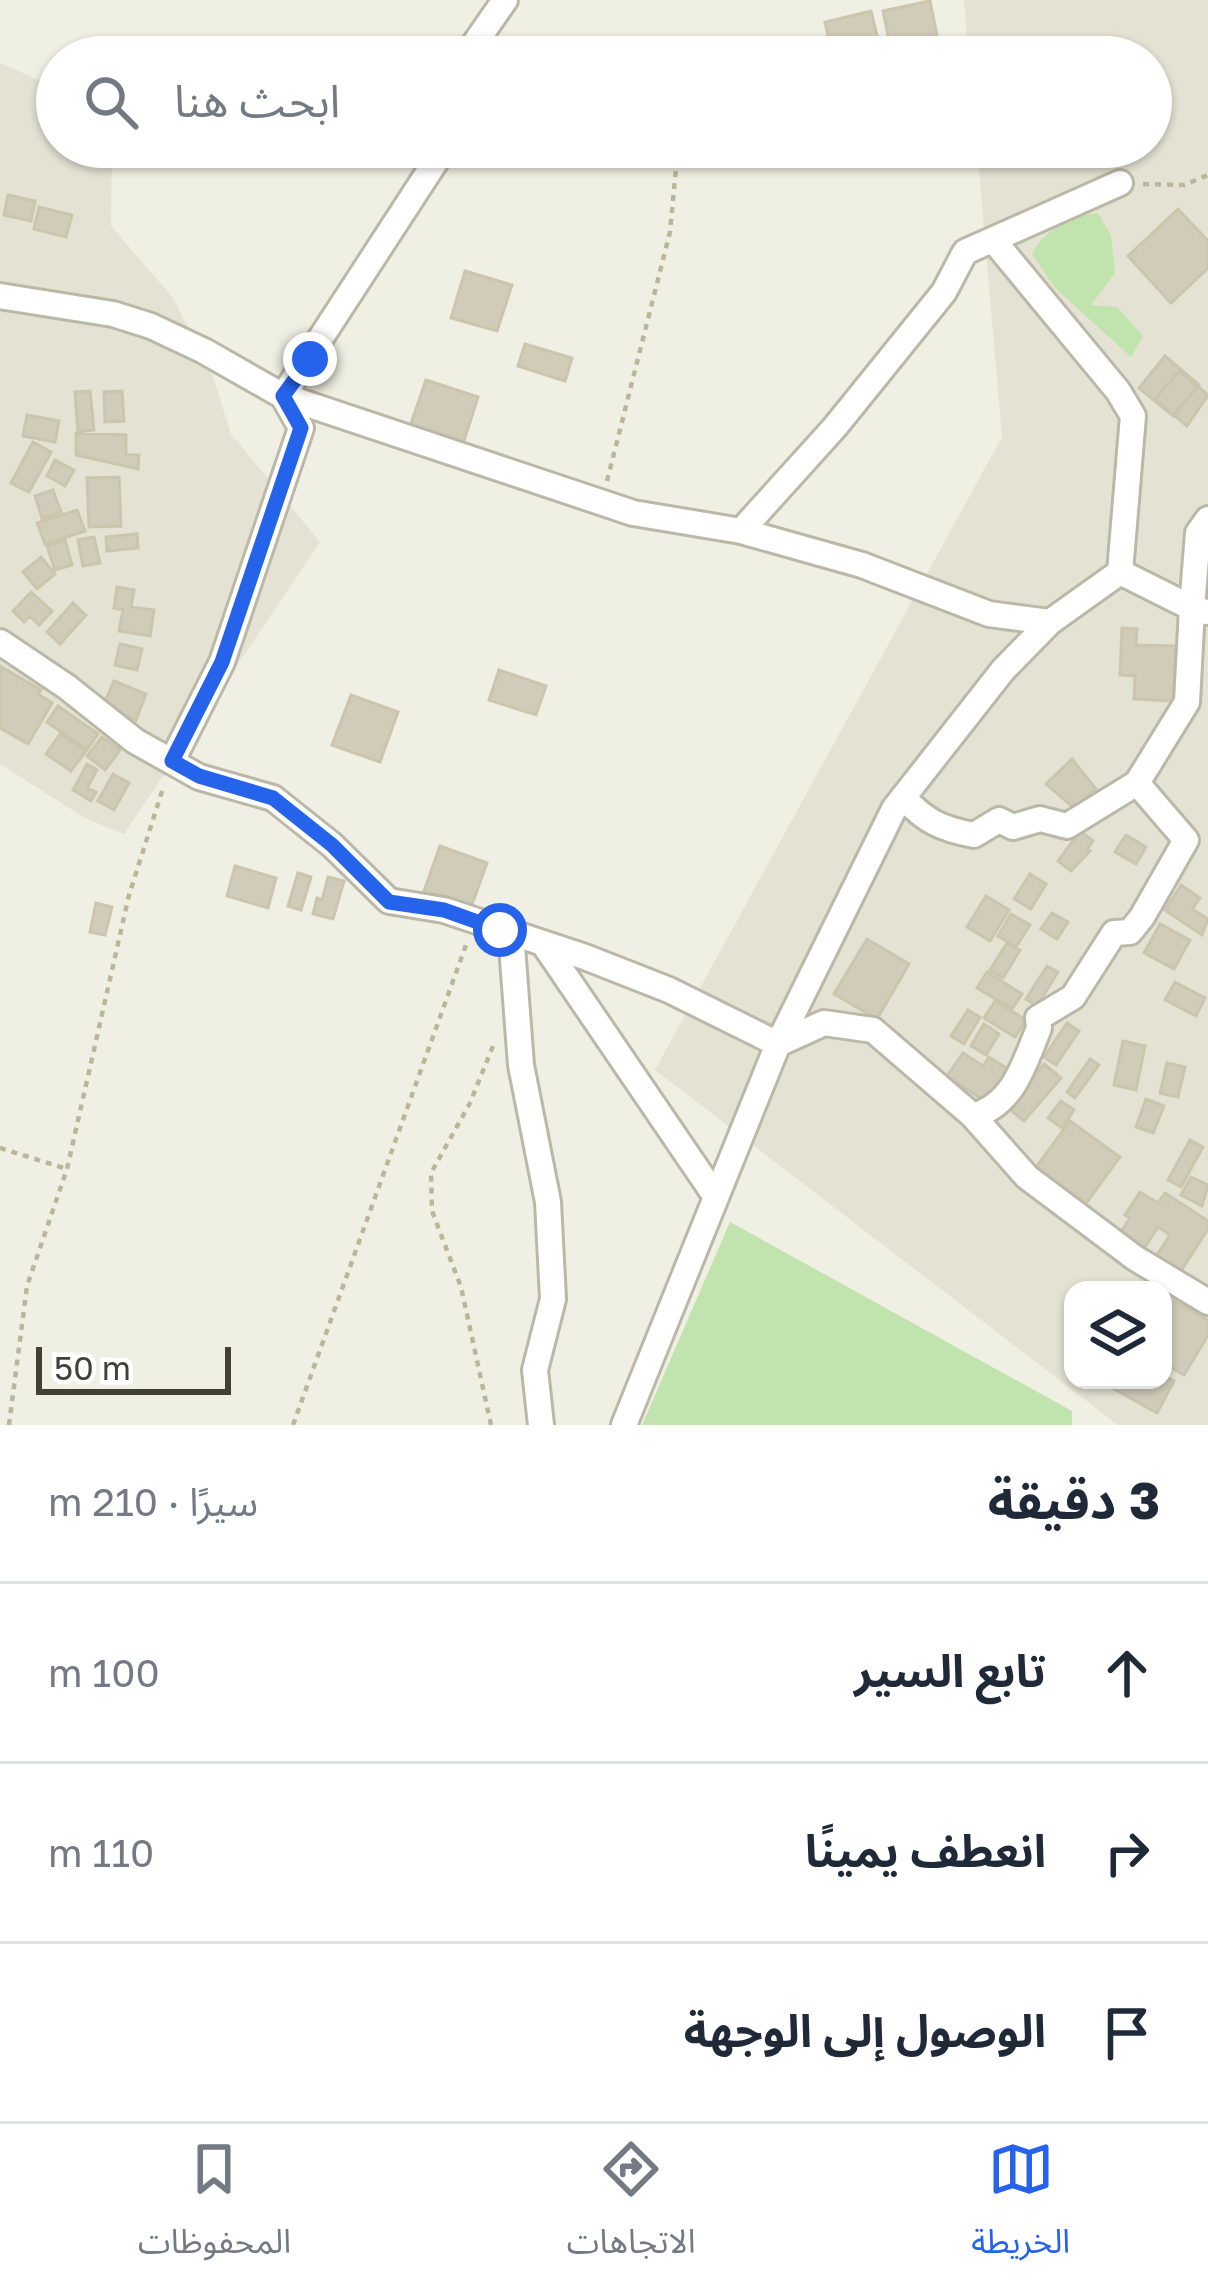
<!DOCTYPE html>
<html lang="ar">
<meta charset="utf-8">
<style>
:root{--surface:#fff;--page:#f2f2f3;--text:#1f2937;--muted:#747a83;--line:#e0e1e3;--accent:#2563eb}
body{margin:0;font-family:"Golos Text","Noto Sans Arabic",sans-serif;background:var(--page);color:var(--text);direction:rtl}
.controls{position:absolute;right:36px;bottom:36px;display:grid;overflow:hidden;border-radius:24px;box-shadow:0 3px 9px #0004}
.controls button{width:108px;height:108px;display:grid;place-items:center;padding:0;border:0;border-bottom:3px solid var(--line);background:var(--surface);color:var(--text);font:60px sans-serif}
.scale{position:absolute;left:36px;bottom:30px;width:195px;box-sizing:border-box;padding-left:12px;border:6px solid #423f34;border-top:0;font-size:33px;line-height:42px;white-space:nowrap;color:#423f34;-webkit-text-stroke:9px #fff;paint-order:stroke}
.stop{position:absolute;width:36px;height:36px;margin:-27px;border:9px solid #2563eb;border-radius:50%;background:#fff}
.stop.end{background:#2563eb;border-color:#fff;box-shadow:0 3px 12px #0008}
.list{margin:0;padding:0;list-style:none}
h2{display:flex;justify-content:space-between;align-items:center;height:156px;margin:0;padding:0 48px;font-size:51px}
h2 small{font-size:39px;font-weight:400;color:var(--muted)}
.list li{display:grid;grid-template-columns:78px 1fr auto;gap:36px;align-items:center;box-sizing:border-box;height:180px;padding:0 48px;border-top:3px solid var(--line)}
.list b{display:block;font-size:45px;white-space:nowrap}
.list em{font-size:39px;font-style:normal;color:var(--muted)}
.icon{flex:none;width:66px;height:66px;fill:none;stroke:currentColor;stroke-width:2;stroke-linecap:round;stroke-linejoin:round}
.map{position:relative;flex:none;width:1208px;height:1425px;overflow:hidden;direction:ltr}
.search{position:absolute;background:var(--surface);box-shadow:0 3px 9px #0004;left:36px;right:36px;top:36px;height:132px;display:flex;align-items:center;gap:30px;box-sizing:border-box;padding:0 42px;border-radius:66px;color:var(--muted);font-size:45px}
.sheet{height:696px;background:var(--surface)}
nav{display:flex;justify-content:space-around;align-items:center;box-sizing:border-box;height:168px;border-top:3px solid var(--line);background:var(--surface);font-size:33px;color:var(--muted)}
nav a{display:grid;justify-items:center;gap:6px}
nav .on{color:var(--accent)}
.map>svg:first-child{display:block}
.residential{fill:#e4e2d2;fill-rule:evenodd}
.green{fill:#c1e3ae}
.building{fill:#d1ccb9;stroke:#cbc5ad;stroke-width:3}
.lines{fill:none;stroke-linecap:round;stroke-linejoin:round}
.street-casing{stroke:#bbb8a7;stroke-width:30}
.path{stroke:#bcb699;stroke-width:4.5;stroke-dasharray:6 6;stroke-linecap:butt}
.street{stroke:#fff;stroke-width:24}
.route{stroke:#2563eb;stroke-width:15}
</style>
<div class="map">
<svg width="1208" height="1425" viewBox="0 0 1208 1425">
<rect width="100%" height="100%" fill="#f0efe3"/>
<path class="residential" d="M964,0H1208V1425H1118L655,1070L1002,437L977,147H1151V57H969ZM1073,1290H1163V1380H1073Z
M0,63L57,88V147H112L111,226L173,298L213,377L231,434L320,542L124,834L85,818L0,764Z"/>
<path class="green" d="M1098,213L1111,236L1115,273L1091,305L1117,307L1143,336L1131,357L1055,288L1032,254C1044,230 1072,215 1098,213Z
M730,1222L1072,1411V1425H642Z"/>
<path class="building" d="M930,1L938,40L891,50L883,11Z
M871,11L881,52L833,57L825,22Z
M8,195L35,201L31,221L4,215Z
M39,207L72,215L66,237L34,229Z
M1178,209L1208,241V268L1171,303L1128,256Z
M465,271L512,285L497,331L451,318Z
M525,344L572,358L565,381L518,366Z
M1165,356L1199,385L1173,416L1139,388Z
M1179,371L1208,395L1187,426L1155,399Z
M426,380L478,397L462,447L409,429Z
M90,391L94,430L78,432L75,392Z
M122,391L124,421L105,422L104,392Z
M27,415L59,421L55,442L23,436Z
M76,433L126,435V455H139L138,469L76,455Z
M33,442L51,452L29,492L11,483Z
M55,460L74,470L65,486L47,476Z
M119,477L121,526L89,527L87,478Z
M53,490L61,512L42,518L35,496Z
M77,510L85,531L45,544L37,523Z
M137,534L138,548L107,551L106,537Z
M94,537L100,563L83,566L78,540Z
M65,540L72,565L55,570L47,546Z
M41,557L55,574L37,589L23,572Z
M117,587L134,590L131,607L154,610L150,636L119,631L123,610L114,608Z
M31,592L52,611L39,625L30,616L24,622L13,611Z
M73,603L86,615L60,644L47,632Z
M1122,628L1137,629L1136,645L1176,646L1173,701L1134,699L1135,676L1120,675Z
M120,644L142,649L137,670L115,665Z
M0,666L41,690L38,694L52,703L28,744L0,728Z
M499,670L546,686L536,715L489,700Z
M114,681L146,694L136,720L103,706Z
M351,695L398,712L380,762L332,745Z
M58,706L98,734L87,750L47,722Z
M60,734L86,751L71,771L46,754Z
M102,737L120,750L105,770L87,756Z
M1072,759L1096,789L1075,809L1046,784Z
M87,764L97,770L87,788L96,792L91,801L73,790Z
M113,774L129,783L114,810L98,801Z
M1080,831L1093,841L1087,849L1090,851L1071,871L1058,861Z
M1126,835L1146,847L1136,864L1115,852Z
M440,846L487,863L470,910L423,894Z
M235,866L276,878L268,908L227,896Z
M298,873L311,877L301,910L288,906Z
M1030,874L1046,884L1031,909L1014,899Z
M328,877L344,881L333,919L313,914L317,898L322,900Z
M1181,885L1200,898L1192,909L1208,919L1202,935L1165,910Z
M986,896L1009,910L990,941L967,927Z
M96,903L112,907L105,935L90,932Z
M1052,913L1068,922L1057,939L1041,929Z
M1011,914L1030,925L1016,947L998,936Z
M1160,924L1190,940L1174,969L1144,953Z
M867,939L909,964L877,1019L834,994Z
M1007,943L1020,950L1003,978L990,970Z
M1047,966L1058,972L1037,1006L1026,999Z
M987,972L1022,994L1012,1009L977,988Z
M1175,982L1205,998L1196,1016L1165,1000Z
M995,1001L1026,1020L1015,1037L984,1018Z
M968,1010L980,1017L964,1044L951,1036Z
M1067,1023L1079,1031L1056,1065L1044,1057Z
M984,1024L999,1034L986,1055L971,1046Z
M1123,1041L1145,1046L1136,1090L1114,1085Z
M963,1053L983,1066L989,1057L1008,1069L986,1102L947,1076Z
M1090,1059L1099,1065L1075,1098L1067,1092Z
M1167,1063L1185,1067L1178,1097L1160,1093Z
M1044,1064L1061,1078L1024,1121L1008,1108Z
M1146,1099L1164,1106L1153,1133L1136,1127Z
M1061,1101L1074,1110L1062,1128L1048,1118Z
M1070,1121L1120,1157L1084,1206L1034,1170Z
M1190,1140L1203,1147L1181,1187L1168,1180Z
M1191,1177L1208,1185L1202,1206L1181,1195Z
M1140,1192L1158,1203L1165,1193L1208,1221V1229L1179,1274L1155,1258L1170,1235L1158,1227L1141,1253L1117,1238L1130,1218L1125,1215Z
M1163,1295L1208,1320V1335L1184,1375L1163,1363Z
M1163,1375L1174,1381L1157,1413L1114,1389L1119,1380H1163Z"/>
<g class="lines">
<g class="street-casing">
<path id="street" d="M470,57L473,46L505,0
M994,241L1118,391L1133,416L1120,572
M0,296L113,314L151,326L204,351L283,396L633,513L741,531L862,565L989,614L1050,622L1120,572L1192,608L1187,702L1137,783L1186,840L1142,917L1130,932L1114,933L1073,997L1038,1018L1039,1028C1024,1064 1014,1104 973,1116
M283,396L445,147
M741,531L835,427L944,292L965,252L1120,183
M1206,612L1192,608L1198,533L1208,519
M0,642L67,687L135,741L199,777L273,798L332,845L389,901L444,910L585,957L669,990L778,1044L824,1023L873,1030L973,1116L1027,1177L1135,1258L1208,1302
M172,761L222,662L301,428L283,396
M903,797C925,821 941,829 974,835L999,820L1013,827L1040,819L1067,826L1137,783
M511,933L521,1065L548,1202L553,1299L535,1370L541,1425
M543,943L716,1197
M624,1425L778,1044L894,809L1003,670L1050,622"/>
</g>
<path class="path" d="M1143,184L1184,185L1208,175
M607,481L670,232L678,147
M0,1148L67,1169
M9,1425L27,1286L67,1169L129,895L164,785
M293,1425L466,945
M491,1425L461,1287L432,1211L431,1173L470,1103L493,1046"/>
<use href="#street" class="street"/>
</g>
<g class="lines">
<path class="route" d="M310,359L283,396L301,428L222,662L172,761L199,776L273,798L332,845L389,902L444,910L500,930"/>
</g>
</svg>
<div class="controls">
<button><svg class="icon" aria-label="layers" viewBox="0 0 24 24"><path d="M12 4l9 5-9 5-9-5zM3 14l9 5 9-5"/></svg></button>
</div>
<div class="scale">50 m</div>
<div class="stop" style="left:500px;top:930px"></div>
<div class="stop end" style="left:310px;top:359px"></div>
<div class="search"><svg class="icon" aria-label="search" viewBox="0 0 24 24"><circle cx="10" cy="10" r="6"/><path d="M15 15l6 6"/></svg>ابحث هنا</div>
</div>
<section class="sheet">
<h2>3 دقيقة<small>سيرًا · 210 m</small></h2>
<ul class="list">
<li><svg class="icon" aria-label="ahead" viewBox="0 0 24 24"><path d="M12 20V5M6 11l6-6 6 6"/></svg><div><b>تابع السير</b></div><em>100 m</em></li>
<li><svg class="icon" aria-label="right" viewBox="0 0 24 24"><path d="M7 20v-9h11M14 6l5 5-5 5"/></svg><div><b>انعطف يمينًا</b></div><em>110 m</em></li>
<li><svg class="icon" aria-label="arrive" viewBox="0 0 24 24"><path d="M6 21V4h12l-3 4 3 4H6"/></svg><div><b>الوصول إلى الوجهة</b></div></li>
</ul>
</section>
<nav>
<a class="on"><svg class="icon" aria-label="map" viewBox="0 0 24 24"><path d="M3 6l6-2 6 2 6-2v14l-6 2-6-2-6 2zM9 4v14M15 6v14"/></svg>الخريطة</a>
<a><svg class="icon" aria-label="directions" viewBox="0 0 24 24"><path d="M12 3l9 9-9 9-9-9zM9 14v-3h6M13 9l2 2-2 2"/></svg>الاتجاهات</a>
<a><svg class="icon" aria-label="saved" viewBox="0 0 24 24"><path d="M7 4h10v16l-5-4-5 4z"/></svg>المحفوظات</a>
</nav>
